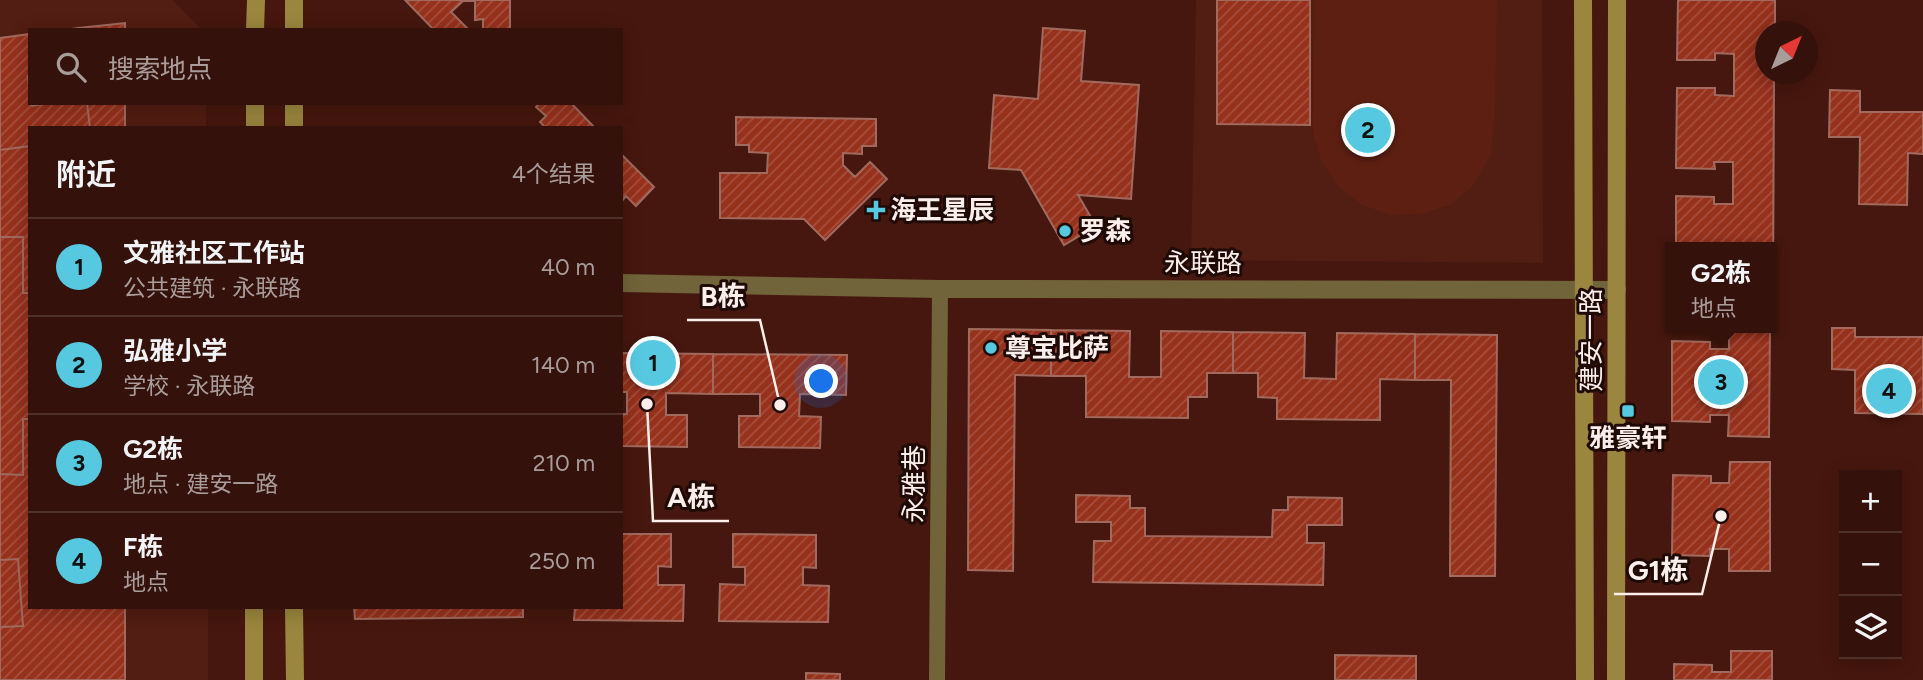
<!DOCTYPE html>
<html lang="zh">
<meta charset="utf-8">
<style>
:root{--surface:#34110a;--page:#3f1f18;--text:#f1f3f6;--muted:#a99d9c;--line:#4e312b;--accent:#56c9e1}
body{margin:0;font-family:Figtree,"Noto Sans SC",sans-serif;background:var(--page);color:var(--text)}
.controls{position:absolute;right:21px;bottom:21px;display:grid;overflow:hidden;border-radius:0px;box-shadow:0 4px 18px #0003}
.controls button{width:63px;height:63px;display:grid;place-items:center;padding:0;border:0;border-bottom:2px solid var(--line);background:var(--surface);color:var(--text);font:35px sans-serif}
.compass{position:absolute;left:1755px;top:21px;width:63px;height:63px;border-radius:50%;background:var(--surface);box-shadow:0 4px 18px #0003;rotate:43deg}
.you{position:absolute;left:822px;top:382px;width:24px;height:24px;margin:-18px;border:5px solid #fff;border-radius:50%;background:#1a73e8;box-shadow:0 0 0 10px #1a73e833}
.badge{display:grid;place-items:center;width:46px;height:46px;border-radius:50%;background:var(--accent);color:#111;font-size:23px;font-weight:700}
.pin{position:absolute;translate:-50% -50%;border:4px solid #fff;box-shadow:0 2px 7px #0006}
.popup{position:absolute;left:1665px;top:242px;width:112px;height:91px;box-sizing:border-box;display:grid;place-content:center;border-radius:0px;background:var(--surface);filter:drop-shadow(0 2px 5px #0005);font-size:23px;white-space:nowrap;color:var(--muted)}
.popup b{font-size:26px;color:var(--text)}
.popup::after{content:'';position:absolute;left:50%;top:100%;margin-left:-14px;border:14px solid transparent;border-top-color:var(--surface)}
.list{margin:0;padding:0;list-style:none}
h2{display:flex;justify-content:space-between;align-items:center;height:91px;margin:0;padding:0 28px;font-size:30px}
h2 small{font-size:23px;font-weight:400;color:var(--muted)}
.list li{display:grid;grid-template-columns:46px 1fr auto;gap:21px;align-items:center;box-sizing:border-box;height:98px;padding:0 28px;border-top:2px solid var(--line)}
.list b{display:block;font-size:26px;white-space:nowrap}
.list p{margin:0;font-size:23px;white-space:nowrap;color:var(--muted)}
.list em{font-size:23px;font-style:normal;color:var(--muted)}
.icon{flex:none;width:38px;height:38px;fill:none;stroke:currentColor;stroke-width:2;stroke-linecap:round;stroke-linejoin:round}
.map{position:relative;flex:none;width:1923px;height:680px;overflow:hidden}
.search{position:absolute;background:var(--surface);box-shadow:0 4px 18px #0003;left:28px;top:28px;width:595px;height:77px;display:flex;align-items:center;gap:18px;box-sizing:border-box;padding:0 24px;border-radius:0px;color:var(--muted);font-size:26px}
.panel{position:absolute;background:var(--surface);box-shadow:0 4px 18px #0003;left:28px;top:126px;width:595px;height:483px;border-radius:0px}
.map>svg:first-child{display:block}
.built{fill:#521d12}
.pitch{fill:#5d1f12}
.building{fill:url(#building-hatch);stroke:#a16a5e;stroke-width:2}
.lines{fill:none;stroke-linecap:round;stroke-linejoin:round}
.lane{stroke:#71643a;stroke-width:16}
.street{stroke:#71643a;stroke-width:18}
.secondary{stroke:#9a863e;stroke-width:18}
.poi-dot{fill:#56c9e1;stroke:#1f0a06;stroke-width:2.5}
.labels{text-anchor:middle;stroke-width:6;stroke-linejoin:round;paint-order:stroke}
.poi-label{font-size:26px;font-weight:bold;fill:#fbeeeb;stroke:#1f0a06;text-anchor:start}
.street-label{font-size:26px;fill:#fbeeeb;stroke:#1f0a06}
.leader{fill:none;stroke:#fbeeeb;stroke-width:2.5}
.callout-dot{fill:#fbeeeb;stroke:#1f0a06;stroke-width:2.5}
.callout-label{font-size:28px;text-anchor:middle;font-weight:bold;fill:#fbeeeb;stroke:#1f0a06;stroke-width:6;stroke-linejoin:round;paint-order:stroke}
</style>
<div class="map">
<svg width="1923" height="680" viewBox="0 0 1923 680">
<defs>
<pattern id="building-hatch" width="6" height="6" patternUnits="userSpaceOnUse" patternTransform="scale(1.75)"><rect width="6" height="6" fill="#96311c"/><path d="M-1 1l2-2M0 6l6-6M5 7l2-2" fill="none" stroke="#a64f3d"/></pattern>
</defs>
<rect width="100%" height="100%" fill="#46170e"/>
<path class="built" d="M0,0H173L202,30H30V103H206V128H30V607H208V680H0Z
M1196,0H1542L1543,263L1191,260Z"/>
<path class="pitch" d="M1314,0H1497L1495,117L1491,154L1473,186L1450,205L1421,214L1391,215L1362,205L1338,186L1321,161L1313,132Z"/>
<path class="building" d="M405,0H510V30H483V19L475,20V1H463L451,12L467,28L465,30H434Z
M1217,0H1310V125L1217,124Z
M1678,0H1775V32H1766V74H1774L1773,292L1772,247H1676V196L1714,197V204H1733V162H1714L1715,169L1676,168L1677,88H1715V95L1734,96V54L1715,53V60H1677Z
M125,23V30H65L78,28Z
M1043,28L1085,31L1081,81L1139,85L1131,199L1078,195L1096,226L1064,245L1021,170L989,168L994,95L1038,99Z
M30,34V103H125V128H30V607H125V680H0V38Z
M30,34V76H28L30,103L32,106L51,103H87L90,128H30V146L0,150V38Z
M1830,90L1860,91V112H1923V154L1908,153L1907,205L1859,204L1860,137H1829Z
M540,103H571L595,128H546L540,122L546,116L536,107Z
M736,117L876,119V146H862V154L843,153V165L855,177L870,162L887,179L825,240L804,219L720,218V173H767L768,153L749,152V145H736Z
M621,154L654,187L636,206L626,196L621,202Z
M0,237H23V293H30V419H23V475L0,474Z
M1729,328H1770L1769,437L1728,436L1729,415H1710V422L1672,421V341L1710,342V349H1729Z
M1832,328H1855V337H1923V414L1855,413V370L1832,369Z
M969,329L1051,330V376L1015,375L1013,571L968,570Z
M1051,330L1130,331L1129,377H1161V331L1233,332V373H1207V397H1188V418L1086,417V376H1051Z
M1233,332L1305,333L1304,378L1336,379L1337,333L1415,334V380L1380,379V420L1277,419V398L1258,397V373H1233Z
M1415,334L1497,335L1495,576H1450L1451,380H1415Z
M621,353L713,354V394L666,393V415H687V447L621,446V414H627V392H621Z
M713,354L847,355L846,395L800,394L799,416L821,417L820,448L739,447V416H760V394H713Z
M1730,462H1770V571H1729V549H1710V556L1672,555L1673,475L1711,476V483H1729Z
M1076,495L1130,496V508H1145V536L1272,537L1273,510H1288V497L1342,498V525H1307V543H1324L1323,585L1093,582L1094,541H1111V522H1076Z
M621,534H671V567L658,566V585H684L683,621L574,620L575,607H621Z
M733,534L816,535V568L803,567V585L829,586L828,622L719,621L720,584L745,585V567H733Z
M18,559L23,626L0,627V560Z
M354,607H523V617L355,619Z
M1731,651H1772V680H1674V664L1712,665V672H1731Z
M1335,655L1416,656V680H1335Z
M806,673L840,674V680H806Z"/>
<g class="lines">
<path class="lane" d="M937,680L940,289"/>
<path class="street" d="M621,283L940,289L1617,290"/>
<path class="secondary" d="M1583,0L1585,680
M255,30L256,0
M294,30V0
M255,128V103
M294,128V103
M254,607V680
M294,607L295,680
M1616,680L1617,0"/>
</g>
<g class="poi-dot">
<path d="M872.5 199.5h7v7h7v7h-7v7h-7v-7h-7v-7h7z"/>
<circle cx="1065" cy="231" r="7"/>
<circle cx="991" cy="348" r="7"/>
<rect x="1621" y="404" width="14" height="14" rx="3.5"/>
</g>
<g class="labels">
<g class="poi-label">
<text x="890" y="219">海王星辰</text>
<text x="1079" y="240">罗森</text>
<text x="1005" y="357">尊宝比萨</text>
<text x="1628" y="447" text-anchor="middle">雅豪轩</text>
</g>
<g class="street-label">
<text x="1203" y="272">永联路</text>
<text transform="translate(1591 340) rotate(-90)" y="9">建安一路</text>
<text transform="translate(914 484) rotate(-90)" y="9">永雅巷</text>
</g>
</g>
<path class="leader" d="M780 405L760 320H687M647 404L653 521H729M1721 516L1702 594H1614"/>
<g class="callout-dot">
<circle cx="780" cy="405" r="7"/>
<circle cx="647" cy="404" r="7"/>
<circle cx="1721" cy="516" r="7"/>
</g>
<g class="callout-label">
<text x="723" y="306">B栋</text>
<text x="691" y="507">A栋</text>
<text x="1658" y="580">G1栋</text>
</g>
</svg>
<div class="controls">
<button>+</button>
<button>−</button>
<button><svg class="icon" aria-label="layers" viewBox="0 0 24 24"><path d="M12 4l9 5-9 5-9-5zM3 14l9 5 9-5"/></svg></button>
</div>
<svg class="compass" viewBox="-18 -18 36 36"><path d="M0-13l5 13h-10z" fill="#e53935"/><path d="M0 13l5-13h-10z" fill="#a99d9c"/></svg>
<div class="you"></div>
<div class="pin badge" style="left:653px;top:363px">1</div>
<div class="pin badge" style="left:1368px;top:130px">2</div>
<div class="pin badge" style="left:1721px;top:382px">3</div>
<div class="popup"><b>G2栋</b>地点</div>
<div class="pin badge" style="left:1889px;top:391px">4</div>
<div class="search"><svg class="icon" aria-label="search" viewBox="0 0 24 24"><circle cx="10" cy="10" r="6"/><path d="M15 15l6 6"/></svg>搜索地点</div>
<section class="panel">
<h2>附近<small>4个结果</small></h2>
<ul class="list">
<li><span class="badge">1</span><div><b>文雅社区工作站</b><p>公共建筑 · 永联路</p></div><em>40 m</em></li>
<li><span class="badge">2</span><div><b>弘雅小学</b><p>学校 · 永联路</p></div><em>140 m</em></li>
<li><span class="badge">3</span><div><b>G2栋</b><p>地点 · 建安一路</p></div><em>210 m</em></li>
<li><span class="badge">4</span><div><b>F栋</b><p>地点</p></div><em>250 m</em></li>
</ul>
</section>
</div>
